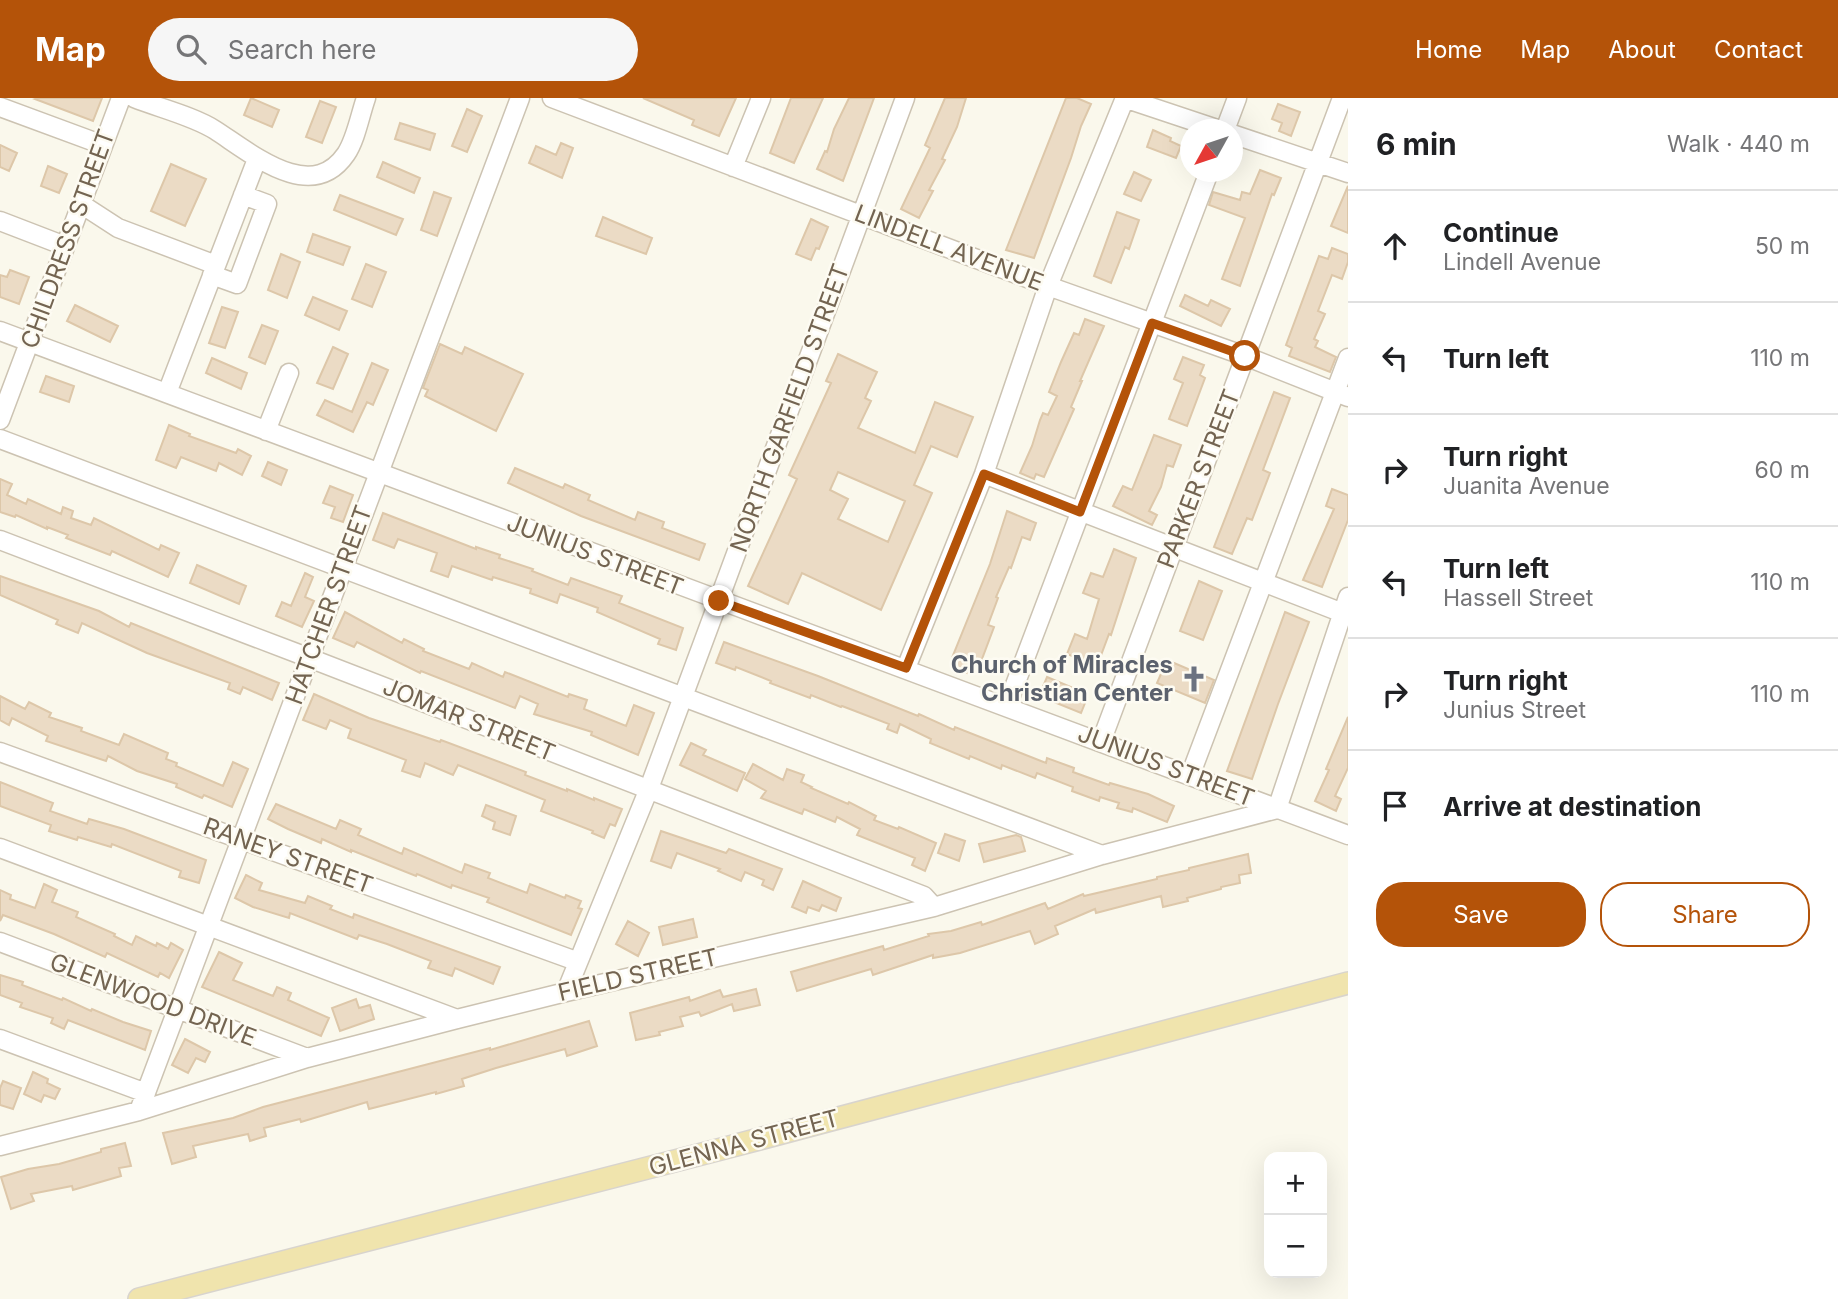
<!DOCTYPE html>
<meta charset="utf-8">
<style>
:root{--surface:#fff;--page:#f6f6f6;--text:#202124;--muted:#757577;--line:#e0e0e0;--accent:#b45309}
body{margin:0;font-family:Inter,sans-serif;background:var(--page);color:var(--text)}
.controls{position:absolute;right:21px;bottom:21px;display:grid;overflow:hidden;border-radius:14px;box-shadow:0 7px 28px #0002}
.controls button{width:63px;height:63px;display:grid;place-items:center;padding:0;border:0;border-bottom:2px solid var(--line);background:var(--surface);color:var(--text);font:35px sans-serif}
.compass{position:absolute;left:1180px;top:21px;width:63px;height:63px;border-radius:50%;background:var(--surface);box-shadow:0 7px 28px #0002;rotate:230deg}
.stop{position:absolute;width:21px;height:21px;margin:-16px;border:5px solid #b45309;border-radius:50%;background:#fff}
.stop.end{background:#b45309;border-color:#fff;box-shadow:0 2px 7px #0008}
.list{margin:0;padding:0;list-style:none}
h2{display:flex;justify-content:space-between;align-items:center;height:91px;margin:0;padding:0 28px;font-size:30px}
h2 small{font-size:23px;font-weight:400;color:var(--muted)}
.list li{display:grid;grid-template-columns:46px 1fr auto;gap:21px;align-items:center;box-sizing:border-box;height:112px;padding:0 28px;border-top:2px solid var(--line)}
.list b{display:block;font-size:26px;white-space:nowrap}
.list p{margin:0;font-size:23px;white-space:nowrap;color:var(--muted)}
.list em{font-size:23px;font-style:normal;color:var(--muted)}
.actions{display:flex;gap:14px;padding:21px 28px}
.actions a{flex:1;padding:16px 0;border:2px solid var(--accent);border-radius:28px;text-align:center;font-size:24px;color:var(--accent)}
.actions .main{background:var(--accent);color:#fff}
.icon{flex:none;width:38px;height:38px;fill:none;stroke:currentColor;stroke-width:2;stroke-linecap:round;stroke-linejoin:round}
.map{position:relative;flex:none;width:1348px;height:1201px;overflow:hidden}
header{display:flex;align-items:center;gap:42px;box-sizing:border-box;height:98px;padding:0 35px;background:var(--accent);color:#fff}
header strong{font-size:33px}
nav{display:flex;gap:38px;margin-inline-start:auto;font-size:24px}
.search{width:490px;height:63px;background:var(--page);display:flex;align-items:center;gap:18px;box-sizing:border-box;padding:0 24px;border-radius:38px;color:var(--muted);font-size:26px}
main{display:flex}
aside{flex:1;background:var(--surface)}
.map>svg:first-child{display:block}
.building{fill:#ebdbc5;stroke:#ddc7a9;stroke-width:2;fill-rule:evenodd}
.lines{fill:none;stroke-linecap:round;stroke-linejoin:round}
.minor-casing{stroke:#ccc3b2;stroke-width:21}
.major-casing{stroke:#d8d4ce;stroke-width:24}
.minor{stroke:#fff;stroke-width:18}
.major{stroke:#f0e4ad;stroke-width:21}
.route{stroke:#b45309;stroke-width:9}
.labels{text-anchor:middle;stroke-width:5;stroke-linejoin:round;paint-order:stroke}
.street-label{font-size:24px;fill:#736451;stroke:#fdfbf2}
.worship-label{font-size:24px;font-weight:bold;fill:#5b616d;stroke:#fdfbf2;text-anchor:end}
</style>
<header>
<strong>Map</strong>
<div class="search"><svg class="icon" aria-label="search" viewBox="0 0 24 24"><circle cx="10" cy="10" r="6"/><path d="M15 15l6 6"/></svg>Search here</div>
<nav><a>Home</a><a>Map</a><a>About</a><a>Contact</a></nav>
</header>
<main>
<div class="map">
<svg width="1348" height="1201" viewBox="0 0 1348 1201">
<rect width="100%" height="100%" fill="#faf8ec"/>
<path class="building" d="M38,0H102L93,23L35,1Z
M251,0L279,12L272,29L244,17Z
M643,0H736L719,38L692,27L694,22Z
M791,0H823L794,65L770,55Z
M849,0H874L843,83L817,71L825,53L827,54L834,31Z
M945,0H966L957,29L942,61L945,62L929,92L933,93L919,120L901,111L930,50L925,47Z
M1066,0H1077L1091,6L1081,28L1071,60L1034,160L1006,152Z
M320,3L336,9L322,45L306,39Z
M1278,6L1300,14L1291,38L1279,33L1282,25L1272,21Z
M467,11L482,18L467,54L452,48Z
M400,25L435,36L430,52L395,41Z
M1153,32L1171,40L1170,43L1181,48L1176,60L1147,49Z
M561,45L573,50L562,80L529,65L536,48L556,57Z
M0,47L17,55L9,73L0,69Z
M383,64L420,80L414,95L377,79Z
M171,66L206,81L185,128L151,113Z
M48,68L67,76L59,95L41,88Z
M1260,72L1281,80L1274,97L1272,96L1240,188L1222,181L1245,120L1209,107L1213,94L1240,102L1242,94L1250,96Z
M1134,74L1151,82L1141,103L1124,96Z
M1348,88V135L1331,128Z
M434,94L451,100L437,138L421,132Z
M340,97L403,121L396,137L334,112Z
M1117,114L1139,122L1129,151L1125,149L1111,185L1094,178Z
M603,119L652,140L646,156L596,138Z
M811,121L828,129L819,151L816,150L811,162L796,156Z
M313,136L350,149L343,167L307,154Z
M1332,150L1348,156V164L1342,181L1332,177L1318,213L1325,216L1314,241L1318,243L1315,249L1336,259L1330,274L1289,258L1292,250L1286,247L1319,158L1328,161Z
M281,156L300,164L287,200L268,192Z
M366,166L386,174L372,209L352,201Z
M10,172L29,179L19,206L0,199V177L7,179Z
M1185,197L1208,208L1211,202L1230,211L1221,228L1180,208Z
M313,199L347,213L339,232L305,217Z
M75,207L118,228L110,244L67,223Z
M222,209L238,214L225,250L209,245Z
M1085,221L1104,228L1080,283H1082L1071,309L1074,311L1044,379L1036,376L1034,381L1020,375L1032,348L1040,322L1043,315L1048,317L1057,298L1049,294L1061,264L1074,235L1079,237Z
M262,227L278,233L265,266L249,259Z
M440,246L462,256L465,249L523,276L496,333L425,298L428,292L423,290Z
M333,249L348,256L333,291L317,285Z
M838,256L877,274L865,300L871,303L858,330L915,355L935,304L973,319L957,359L931,348L914,387L932,395L881,512L802,475L788,506L748,488L797,381L789,377L831,285L826,283ZM838,374L905,403L888,444L838,421L848,401L830,392Z
M1183,259L1204,267L1200,277L1205,280L1187,328L1169,321L1183,285L1174,281Z
M212,260L247,275L241,291L206,275Z
M372,265L388,272L373,307L367,304L353,334L317,317L325,302L352,314Z
M46,278L74,288L69,304L40,294Z
M1274,294L1290,300L1263,372L1270,375L1252,422L1247,420L1232,456L1214,449Z
M169,327L190,336L189,338L236,355L238,351L251,358L242,377L219,365L216,373L181,359L176,370L156,362Z
M1154,337L1181,347L1173,369L1167,367L1161,389L1149,413L1157,417L1152,427L1113,408L1123,388L1132,392Z
M268,364L287,372L281,387L262,378Z
M515,370L563,390L565,386L590,397L588,402L635,422L638,414L664,424L662,430L705,446L699,462L581,418L508,385Z
M0,381L12,386L7,397L26,406L28,401L61,416L63,409L73,413L71,420L91,427L94,420L159,452L161,447L179,455L168,479L112,453L110,457L66,440L68,437L47,429V431L16,417L15,419L0,414Z
M330,388L353,397L343,424L331,420L335,409L323,405Z
M1332,391L1348,397V422L1322,489L1303,482L1334,411L1326,408Z
M1007,413L1036,425L1030,442L1022,439L1011,470L1009,469L996,499L998,500L988,527L994,529L979,569L971,566L967,575L955,570L958,562L952,560L990,466Z
M383,415L476,451V449L500,457L499,460L533,471L532,473L568,487L571,480L622,498L619,505L683,530L676,552L658,546L660,541L597,514L598,510L560,496L557,505L530,495L531,491L493,479L492,482L452,468L448,479L431,473L437,455L398,441L394,450L373,442Z
M1114,451L1136,460L1111,537L1109,536L1097,568L1067,556L1075,536L1087,541L1099,501L1083,495L1091,475L1103,479Z
M197,467L246,488L239,506L190,485Z
M305,475L313,479L305,499L314,503L302,529L276,518L282,504L291,508Z
M0,478L99,513L129,529L131,525L279,585L272,602L243,589L240,596L228,591L230,585L147,555L82,525L78,535L56,526L58,522L0,497Z
M1199,483L1222,493L1203,542L1180,533Z
M345,514L402,545L404,541L424,551L423,553L469,571L472,565L503,579L505,574L568,599L569,596L587,602L584,611L626,628L634,607L654,615L638,657L591,637L592,634L534,616L538,606L520,598L515,610L421,573L420,575L357,544L354,549L333,540Z
M1285,514L1309,524L1278,606L1252,681L1227,673Z
M724,544L818,578L918,618L919,616L954,632L955,629L1046,665L1047,660L1074,670L1073,674L1109,687L1110,685L1148,696L1174,708L1167,724L1133,710L1132,714L1117,710L1119,705L1100,699L1099,703L1072,693L1073,689L1037,675L1035,680L1002,667L1001,671L970,658L969,661L930,645L931,641L900,626L897,635L887,631L889,626L842,608L841,609L811,597L810,600L770,585L771,583L736,569L735,572L716,565Z
M1167,562L1214,582L1205,605L1157,585Z
M1047,579L1073,590L1071,593L1087,600L1081,615L1039,598Z
M314,596L369,620L440,644L441,642L526,674L525,677L567,693V691L594,702V700L622,711L615,728L610,726L604,740L592,735L593,733L541,713L545,702L458,667L453,677L425,665L420,679L402,673L406,662L348,640L351,631L330,622L326,631L303,622Z
M0,598L25,611L29,604L51,615L49,619L82,630L81,633L119,647L124,636L168,655L166,661L177,665L176,668L223,688L233,664L248,671L232,709L204,697L202,700L176,689L177,686L137,673L108,658L106,663L46,643L48,638L12,620L9,627L0,622Z
M1348,619V670L1335,698L1341,701L1336,713L1315,703L1329,672L1326,671Z
M691,645L706,652L703,657L745,675L737,693L680,667Z
M753,666L783,682L787,671L804,677L801,684L812,689L811,690L848,706L849,704L876,718L874,722L898,731L899,729L936,745L925,773L912,767L915,760L857,737L860,731L837,719L835,724L804,711L802,716L761,700L766,693L745,681Z
M0,684L53,705L50,713L87,726L89,721L124,731L206,762L199,785L179,779L181,773L112,746L111,749L78,739L77,742L49,733L51,727L0,708Z
M276,706L336,731L340,722L361,731L358,737L402,756L404,750L462,775L465,766L490,775L488,780L527,795L530,786L565,800L566,797L581,803L578,810L582,811L571,837L487,804L489,800L452,787L451,790L417,776L416,778L351,752V754L322,741L321,745L288,731L268,721Z
M486,707L516,718L510,737L493,731L495,724L482,718Z
M661,733L726,755L729,751L782,771L773,792L762,787L764,782L745,774L741,783L718,773L720,771L677,755L671,770L651,763Z
M945,736L965,743L959,763L938,755Z
M1016,737L1021,739L1025,753L984,764L979,746Z
M1248,756L1251,775L1239,777L1240,785L1221,789V791L1187,800L1188,803L1163,809L1161,798L1096,815L1095,811L1055,828L1058,836L1035,846L1030,833L960,855L933,860V857L873,877L871,871L797,893L791,874L883,848L884,852L929,838L928,836L951,833L981,824L982,827L1045,805L1048,811L1083,796L1084,798L1157,781V779L1189,772V770Z
M246,777L262,785L259,792L305,805L308,798L332,808L330,811L353,820L354,816L500,869L493,886L455,870L452,878L428,870L431,863L387,846L359,837L357,841L290,815L289,820L253,809L235,800Z
M803,783L841,800L836,813L822,807L819,813L808,809L806,815L792,809Z
M44,786L57,792L52,804L78,814L76,819L115,836L114,838L132,847L136,838L156,848L157,845L168,851L171,845L183,852L169,880L160,875L158,879L107,855L105,859L54,836L3,817L0,823V792L11,797L10,801L35,810Z
M693,821L697,839L663,847L659,829Z
M628,823L649,835L638,858L616,846Z
M219,854L242,865L233,882L273,898L277,889L291,895L288,902L329,920L321,938L202,889Z
M0,877L23,884L22,887L62,902L63,900L91,913L92,911L123,924L151,933L145,952L68,922L64,931L51,925L53,920L20,909L22,905L0,897Z
M756,891L760,907L734,913L732,906L701,918L699,914L680,919L683,928L659,934L660,937L636,942L630,915L689,899L690,903L720,892L723,899Z
M356,901L359,910L370,907L374,921L340,933L332,910Z
M589,923L597,948L567,958L565,951L496,970L462,981L464,988L436,996V994L369,1011L367,1004L301,1024L300,1021L264,1030L266,1038L250,1043L248,1036L193,1048L196,1059L172,1066L163,1035L233,1020L263,1009L490,950V952Z
M185,941L210,954L205,964L196,960L188,975L172,967Z
M33,974L48,981L47,985L60,991L55,1001L44,997L41,1004L24,996Z
M3,983L21,990L13,1011L0,1007V990Z
M125,1045L131,1068L119,1070L121,1078L73,1092L72,1088L31,1096L34,1103L11,1111L1,1079L28,1071L59,1066L101,1054V1051Z"/>
<g class="lines">
<g class="minor-casing">
<path id="minor" d="M134,0C159,10 193,18 215,32C251,55 311,107 346,56C356,41 360,17 366,0
M552,0L1048,188L1245,258L1348,299
M1124,0L1220,32
M0,9L103,47
M1225,32L1237,0
M1232,36L1348,75
M733,69L761,0
M81,106L118,130L216,167
M0,123L65,148
M212,177L237,186L267,106L243,97
M0,233C449,402 899,567 1348,737
M167,295L257,61
M0,322L121,0
M266,333L289,275
M0,341L1102,757
M984,376L1348,517
M0,442C309,558 615,680 924,798L934,809
M906,570L984,376L1048,188L1125,0
M1007,608L1209,74
M1101,644L1342,0
M0,654L576,863
M1190,678L1348,260
M0,750L457,921
M0,844L307,960
M566,894L648,693L905,0
M0,941L146,995
M139,1013L520,0
M0,1048L139,1013L307,960L457,921L566,894L934,809L1102,757L1277,711L1348,499"/>
</g>
<g class="major-casing">
<path id="major" d="M139,1201L729,1049L1348,885"/>
</g>
<use href="#minor" class="minor"/>
<use href="#major" class="major"/>
</g>
<g class="lines">
<path class="route" d="M719,503L906,570L984,376L1080,414L1152,225L1245,258"/>
</g>
<defs>
<g id="church-bare" transform="scale(2.1)"><path d="M-1.2-6h2.4v3.5h3.3v2.4h-3.3V6h-2.4V-.1h-3.3v-2.4h3.3Z" fill="#6b7280" stroke="#fdfbf2" stroke-width="2.5" paint-order="stroke"/></g>
</defs>
<g fill-rule="evenodd">
<use href="#church-bare" x="1194" y="581"/>
</g>
<g class="labels">
<g class="street-label">
<text transform="translate(68 141) rotate(-70)" y="8">CHILDRESS STREET</text>
<text transform="translate(949 150) rotate(21)" y="8">LINDELL AVENUE</text>
<text transform="translate(790 310) rotate(-70)" y="8">NORTH GARFIELD STREET</text>
<text transform="translate(1199 381) rotate(-69)" y="8">PARKER STREET</text>
<text transform="translate(595 457) rotate(21)" y="8">JUNIUS STREET</text>
<text transform="translate(329 507) rotate(-70)" y="8">HATCHER STREET</text>
<text transform="translate(469 622) rotate(22)" y="8">JOMAR STREET</text>
<text transform="translate(1166 668) rotate(21)" y="8">JUNIUS STREET</text>
<text transform="translate(288 758) rotate(20)" y="8">RANEY STREET</text>
<text transform="translate(638 877) rotate(-13)" y="8">FIELD STREET</text>
<text transform="translate(153 902) rotate(21)" y="8">GLENWOOD DRIVE</text>
<text transform="translate(744 1045) rotate(-15)" y="8">GLENNA STREET</text>
</g>
<g class="worship-label">
<text x="1173" y="575">Church of Miracles<tspan x="1173" dy="28">Christian Center</tspan></text>
</g>
</g>
</svg>
<div class="controls">
<button>+</button>
<button>−</button>
</div>
<svg class="compass" viewBox="-18 -18 36 36"><path d="M0-13l5 13h-10z" fill="#e53935"/><path d="M0 13l5-13h-10z" fill="#757577"/></svg>
<div class="stop" style="left:1245px;top:258px"></div>
<div class="stop end" style="left:719px;top:503px"></div>
</div>
<aside>
<h2>6 min<small>Walk · 440 m</small></h2>
<ul class="list">
<li><svg class="icon" aria-label="ahead" viewBox="0 0 24 24"><path d="M12 20V5M6 11l6-6 6 6"/></svg><div><b>Continue</b><p>Lindell Avenue</p></div><em>50 m</em></li>
<li><svg class="icon" aria-label="left" viewBox="0 0 24 24"><path d="M17 20v-9H6M10 6l-5 5 5 5"/></svg><div><b>Turn left</b></div><em>110 m</em></li>
<li><svg class="icon" aria-label="right" viewBox="0 0 24 24"><path d="M7 20v-9h11M14 6l5 5-5 5"/></svg><div><b>Turn right</b><p>Juanita Avenue</p></div><em>60 m</em></li>
<li><svg class="icon" aria-label="left" viewBox="0 0 24 24"><path d="M17 20v-9H6M10 6l-5 5 5 5"/></svg><div><b>Turn left</b><p>Hassell Street</p></div><em>110 m</em></li>
<li><svg class="icon" aria-label="right" viewBox="0 0 24 24"><path d="M7 20v-9h11M14 6l5 5-5 5"/></svg><div><b>Turn right</b><p>Junius Street</p></div><em>110 m</em></li>
<li><svg class="icon" aria-label="arrive" viewBox="0 0 24 24"><path d="M6 21V4h12l-3 4 3 4H6"/></svg><div><b>Arrive at destination</b></div></li>
</ul>
<div class="actions"><a class="main">Save</a><a>Share</a></div>
</aside>
</main>
